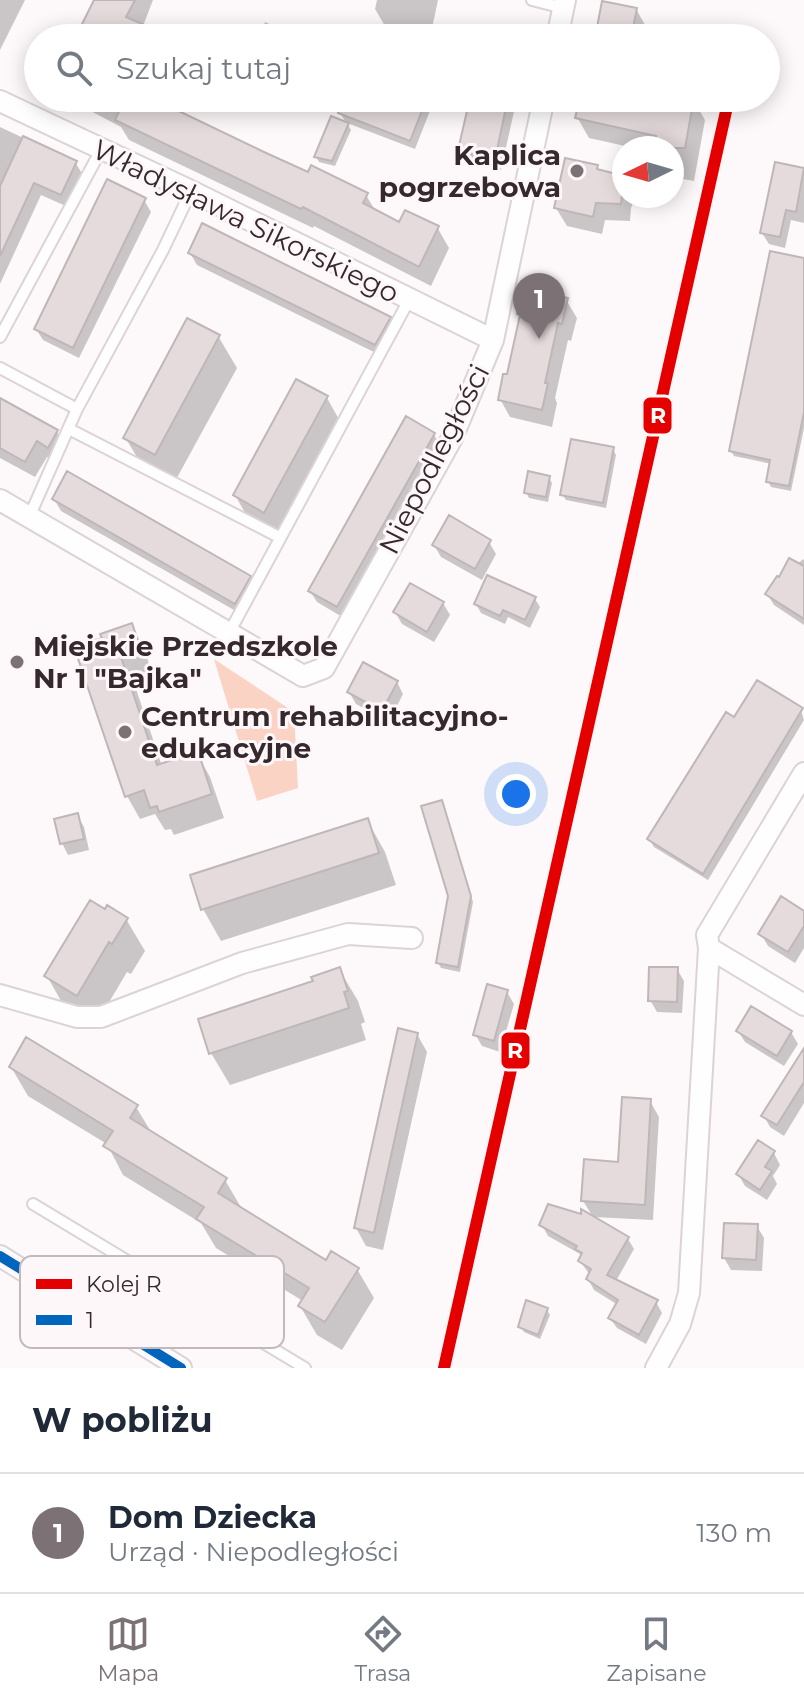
<!DOCTYPE html>
<html lang="pl">
<meta charset="utf-8">
<style>
:root{--surface:#fff;--page:#f2f2f3;--text:#1f2937;--muted:#747a83;--line:#e0e1e3;--accent:#7c7175}
body{margin:0;font-family:Montserrat,sans-serif;background:var(--page);color:var(--text)}
.compass{position:absolute;left:612px;top:136px;width:72px;height:72px;border-radius:50%;background:var(--surface);box-shadow:0 4px 20px #0003;rotate:265deg}
.you{position:absolute;left:516px;top:794px;width:28px;height:28px;margin:-20px;border:6px solid #fff;border-radius:50%;background:#1a73e8;box-shadow:0 0 0 12px #1a73e833}
.badge{display:grid;place-items:center;width:52px;height:52px;border-radius:50%;background:var(--accent);color:#fff;font-size:26px;font-weight:700}
.pin{position:absolute;translate:-50% -66px;filter:drop-shadow(0 2px 4px #0008)}
.pin::after{content:'';position:absolute;top:42px;width:28px;height:24px;background:inherit;clip-path:polygon(0 0,100% 0,50% 100%)}
.list{margin:0;padding:0;list-style:none}
h2{display:flex;justify-content:space-between;align-items:center;height:104px;margin:0;padding:0 32px;font-size:34px}
h2 small{font-size:26px;font-weight:400;color:var(--muted)}
.list li{display:grid;grid-template-columns:52px 1fr auto;gap:24px;align-items:center;box-sizing:border-box;height:120px;padding:0 32px;border-top:2px solid var(--line)}
.list b{display:block;font-size:30px;white-space:nowrap}
.list p{margin:0;font-size:26px;white-space:nowrap;color:var(--muted)}
.list em{font-size:26px;font-style:normal;color:var(--muted)}
.icon{flex:none;width:44px;height:44px;fill:none;stroke:currentColor;stroke-width:2;stroke-linecap:round;stroke-linejoin:round}
.map{position:relative;flex:none;width:804px;height:1368px;overflow:hidden}
.search{position:absolute;background:var(--surface);box-shadow:0 4px 20px #0003;left:24px;right:24px;top:24px;height:88px;display:flex;align-items:center;gap:20px;box-sizing:border-box;padding:0 28px;border-radius:44px;color:var(--muted);font-size:30px}
.sheet{height:224px;background:var(--surface)}
nav{display:flex;justify-content:space-around;align-items:center;box-sizing:border-box;height:112px;border-top:2px solid var(--line);background:var(--surface);font-size:22px;color:var(--muted)}
nav a{display:grid;justify-items:center;gap:4px}
nav .on{color:var(--accent)}
.map>svg:first-child{display:block}
.green{fill:#fad3c5}
.shadow{fill:#0003}
.building{fill:#e5dbdc;stroke:#bfb7b7;stroke-width:2}
.lines{fill:none;stroke-linecap:round;stroke-linejoin:round}
.lane-casing{stroke:#dcd3d7;stroke-width:14}
.street-casing{stroke:#dcd3d7;stroke-width:24}
.lane{stroke:#fffefe;stroke-width:10}
.street{stroke:#fffefe;stroke-width:20}
.bus-1-casing{stroke:#fef7f9;stroke-width:16}
.bus-1{stroke:#0065bd;stroke-width:10}
.rail-1-casing{stroke:#fef7f9;stroke-width:18}
.rail-1{stroke:#e50000;stroke-width:12}
.poi-dot{fill:#7c7175;stroke:#fef7f9;stroke-width:3}
.labels{text-anchor:middle;stroke-width:6;stroke-linejoin:round;paint-order:stroke}
.poi-label{font-size:28px;font-weight:bold;fill:#36292e;stroke:#fef7f9;text-anchor:start}
.street-label{font-size:28px;fill:#36292e;stroke:#fef7f9}
.key{fill:#fef7f9;stroke:#c2b9bc;stroke-width:2}
.key-label{font-size:22px;fill:#36292e}
.line-badge{stroke:#fef7f9;stroke-width:3}
.badge-label{font-size:22px;text-anchor:middle;font-weight:bold;fill:#fff}
</style>
<div class="map">
<svg width="804" height="1368" viewBox="0 0 804 1368">
<rect width="100%" height="100%" fill="#fdf8fa"/>
<path class="green" d="M214,659L294,712L298,788L257,801Z"/>
<path class="shadow" d="M0,0H25L0,50Z
M96,0H153L143,26L161,38H77Z
M377,0H438L430,38H392L375,9Z
M636,9L648,30L646,38H597Z
M265,22L300,38L304,30L325,38H259Z
M477,33L501,38H476Z
M66,98H168L176,112L309,175L366,195L376,212L400,225L437,227L449,248L431,286L314,226L313,228L129,140L121,127Z
M347,98H435L415,149L347,123L351,130L335,166L319,162L316,157L347,124L340,113Z
M472,98H517L501,170L467,162L460,150Z
M582,98L693,99L705,120L694,181L672,177V148H634L589,138L577,117Z
M0,127L75,162L83,175L68,207L41,195L0,284V207L9,188L0,183Z
M777,164L804,170V223L791,220L785,248L769,244L762,233Z
M596,167L599,172L624,178V196H636L631,208L630,221L605,220L602,234L567,226L556,208Z
M144,200L151,212L79,358L43,340L36,329Z
M190,253L390,318L396,330L382,356L197,265Z
M804,260V428L791,491L771,487L768,481L772,464L734,456L731,451Z
M566,300L577,318L571,341L568,340L555,398L557,403L552,427L510,417L500,399L509,377L522,318L519,314Z
M218,336L237,368L173,485L144,469L125,437Z
M327,398L345,430L283,543L253,527L235,495Z
M0,400L57,432L66,449L58,463L47,457L35,477L0,458Z
M434,435L441,446L344,618L317,602L310,591Z
M613,449L616,455L606,508L566,500L562,494Z
M549,478L552,483L548,502L529,498L526,492Z
M54,499L249,578L256,590L241,614L61,511Z
M489,542L496,554L482,580L441,557L434,545Z
M803,559L804,560V625L774,605L767,594Z
M535,599L540,607L530,628L508,617L505,624L481,613L476,604Z
M443,603L450,615L434,642L402,624L395,612Z
M131,625L144,648L151,670L132,677L162,766L197,754L210,777L224,818L174,835L171,829L165,830L155,814L140,819L127,796L104,639Z
M397,682L403,694L389,722L356,704L349,692Z
M801,710L804,720L708,880L654,847L649,839L734,720Z
M444,808L473,902L460,972L441,968L438,963L450,896Z
M77,815L84,827L89,850L68,855L62,843Z
M367,820L385,852L396,885L221,941L203,909Z
M804,913V948L795,963L768,946L761,934Z
M126,919L145,951L131,974L127,972L95,1026L65,1008L47,976Z
M339,969L358,1001L365,1022L361,1024L366,1040L230,1085L211,1053L315,982Z
M677,969L684,981L682,1013L657,1012L650,1000Z
M507,992L514,1004L500,1052L482,1046L475,1034Z
M738,1031L791,1032L798,1044L784,1066L745,1042Z
M417,1034L427,1052L383,1250L366,1246L356,1228Z
M11,1067L136,1107L153,1135L225,1180L242,1209L327,1262L357,1269L374,1298L342,1350L317,1335L300,1306L303,1301L216,1248L201,1223L123,1175L107,1144L28,1096Z
M804,1074V1103L784,1136L770,1127L764,1116Z
M650,1101L659,1117L653,1220L593,1217L583,1201L620,1164Z
M774,1153L780,1165L773,1176L777,1184L767,1200L745,1186L738,1174Z
M542,1225L628,1239L634,1249L616,1281L656,1302L662,1313L646,1344L617,1328L610,1318L618,1305L594,1290L588,1279L590,1275L580,1261V1254L548,1236Z
M757,1226L764,1238L762,1271L731,1270L724,1258Z
M547,1310L550,1315L540,1339L524,1332L521,1327Z"/>
<path class="building" d="M94,0H135L126,17L174,38H75Z
M602,1L637,8L631,38H595Z
M125,98H165L162,103L264,152L308,172L311,165L368,193L363,203L399,222L405,210L439,226L419,267L303,207L301,209L115,120Z
M345,98H427L410,141L338,113Z
M470,98H485L507,103L495,159L458,150Z
M580,98H694L685,148H653L656,136L575,118Z
M331,116L349,123L332,161L314,157Z
M23,136L77,161L61,195L34,183L0,256V186Z
M565,158L598,165L597,169L624,176L621,204L596,203L593,217L554,208Z
M775,162L804,168L796,212L786,210L780,237L760,233Z
M107,179L146,198L73,348L34,329Z
M202,223L391,317L375,345L188,253Z
M770,251L804,258V412L789,486L766,482L770,460L729,451Z
M523,288L568,298L562,324L558,323L545,383H548L542,410L498,400L503,374H507L520,315L517,314Z
M187,318L220,335L155,455L123,438Z
M296,379L328,396L264,513L233,495Z
M0,398L58,430L48,448L37,441L25,462L0,448Z
M406,416L435,433L337,607L308,591Z
M571,439L614,447L603,503L560,495Z
M67,471L251,576L235,604L52,499Z
M528,471L550,476L546,497L524,493Z
M449,515L491,540L475,569L432,545Z
M789,558L804,566V619L765,594L777,576L779,577Z
M487,575L536,597L525,620L503,610L500,616L474,604Z
M410,583L444,602L427,632L393,612Z
M132,623L140,647L120,654L157,765L198,751L212,794L159,812L157,806L150,808L144,790L125,797L74,647L102,638L100,634Z
M363,662L398,681L382,711L347,692Z
M757,680L803,708L703,874L647,839L726,712L734,717Z
M442,800L471,896L458,967L436,963L448,896L421,806Z
M78,813L84,839L60,844L54,819Z
M368,818L379,853L201,910L190,875Z
M781,896L804,911V926L788,952L758,934Z
M90,900L105,909L107,905L128,918L112,944L109,942L77,996L44,976Z
M340,967L348,991L344,992L349,1008L209,1054L198,1019L313,981L311,977Z
M649,967H678L677,1002L648,1001Z
M487,984L508,990L494,1041L473,1035Z
M751,1006L792,1031L777,1056L736,1031Z
M398,1028L418,1033L374,1233L354,1228Z
M26,1037L138,1105L130,1118L227,1178L218,1193L326,1260L331,1251L359,1268L325,1322L298,1306L309,1288L196,1219L204,1207L103,1146L113,1131L9,1067Z
M804,1048V1082L777,1125L761,1116Z
M622,1097L651,1099L645,1205L581,1201L584,1159L618,1162Z
M758,1140L775,1151L765,1167L772,1171L760,1190L736,1174Z
M548,1204L581,1214V1209L629,1237L607,1275L658,1300L639,1335L608,1318L618,1300L586,1279L591,1269L578,1261L582,1253L575,1249L577,1246L539,1225Z
M724,1223L758,1224L756,1260L722,1258Z
M526,1300L548,1308L538,1335L518,1327Z"/>
<g class="lines">
<g class="lane-casing">
<path id="lane" d="M532,0L563,8
M0,337L101,150
M0,368L77,409L163,250L191,191
M69,429L279,537
M30,515L77,409
M229,633L409,300
M33,1204L305,1368"/>
</g>
<g class="street-casing">
<path id="street" d="M557,38L565,0
M0,101L191,191L493,340
M0,500L303,676L324,668L452,438L493,340L544,98
M709,948L804,1005
M0,995L77,1017H101L242,963L348,934L412,938
M0,1256L181,1368
M656,1368L680,1324L689,1293L709,948L707,935L804,773"/>
</g>
<use href="#lane" class="lane"/>
<use href="#street" class="street"/>
<g class="bus-1-casing">
<path id="bus-1" d="M0,1256L181,1368"/>
</g>
<use href="#bus-1" class="bus-1"/>
<g class="rail-1-casing">
<path id="rail-1" d="M444,1368L729,98"/>
</g>
<use href="#rail-1" class="rail-1"/>
</g>
<g class="poi-dot">
<circle cx="577" cy="171" r="8"/>
<circle cx="17" cy="662" r="8"/>
<circle cx="125" cy="732" r="8"/>
</g>
<g class="labels">
<g class="poi-label">
<text x="561" y="165" text-anchor="end">Kaplica<tspan x="561" dy="32">pogrzebowa</tspan></text>
<text x="33" y="656">Miejskie Przedszkole<tspan x="33" dy="32">Nr 1 "Bajka"</tspan></text>
<text x="141" y="726">Centrum rehabilitacyjno-<tspan x="141" dy="32">edukacyjne</tspan></text>
</g>
<g class="street-label">
<text transform="translate(246 221) rotate(26)" y="10">Władysława Sikorskiego</text>
<text transform="translate(434 459) rotate(-63)" y="10">Niepodległości</text>
</g>
</g>
<rect x="20" y="1256" width="264" height="92" rx="12" class="key"/>
<rect x="36" y="1279" width="36" height="10" fill="#e50000"/>
<rect x="36" y="1315" width="36" height="10" fill="#0065bd"/>
<g class="key-label">
<text x="86" y="1292">Kolej R</text>
<text x="86" y="1328">1</text>
</g>
<g class="line-badge">
<rect x="642" y="396" width="31" height="39" rx="8" fill="#e50000"/>
<rect x="500" y="1031" width="31" height="39" rx="8" fill="#e50000"/>
</g>
<g class="badge-label">
<text x="658" y="423">R</text>
<text x="515" y="1058">R</text>
</g>
</svg>
<svg class="compass" viewBox="-18 -18 36 36"><path d="M0-13l5 13h-10z" fill="#e53935"/><path d="M0 13l5-13h-10z" fill="#747a83"/></svg>
<div class="you"></div>
<div class="pin badge" style="left:539px;top:339px">1</div>
<div class="search"><svg class="icon" aria-label="search" viewBox="0 0 24 24"><circle cx="10" cy="10" r="6"/><path d="M15 15l6 6"/></svg>Szukaj tutaj</div>
</div>
<section class="sheet">
<h2>W pobliżu<small></small></h2>
<ul class="list">
<li><span class="badge">1</span><div><b>Dom Dziecka</b><p>Urząd · Niepodległości</p></div><em>130 m</em></li>
</ul>
</section>
<nav>
<a class="on"><svg class="icon" aria-label="map" viewBox="0 0 24 24"><path d="M3 6l6-2 6 2 6-2v14l-6 2-6-2-6 2zM9 4v14M15 6v14"/></svg>Mapa</a>
<a><svg class="icon" aria-label="directions" viewBox="0 0 24 24"><path d="M12 3l9 9-9 9-9-9zM9 14v-3h6M13 9l2 2-2 2"/></svg>Trasa</a>
<a><svg class="icon" aria-label="saved" viewBox="0 0 24 24"><path d="M7 4h10v16l-5-4-5 4z"/></svg>Zapisane</a>
</nav>
